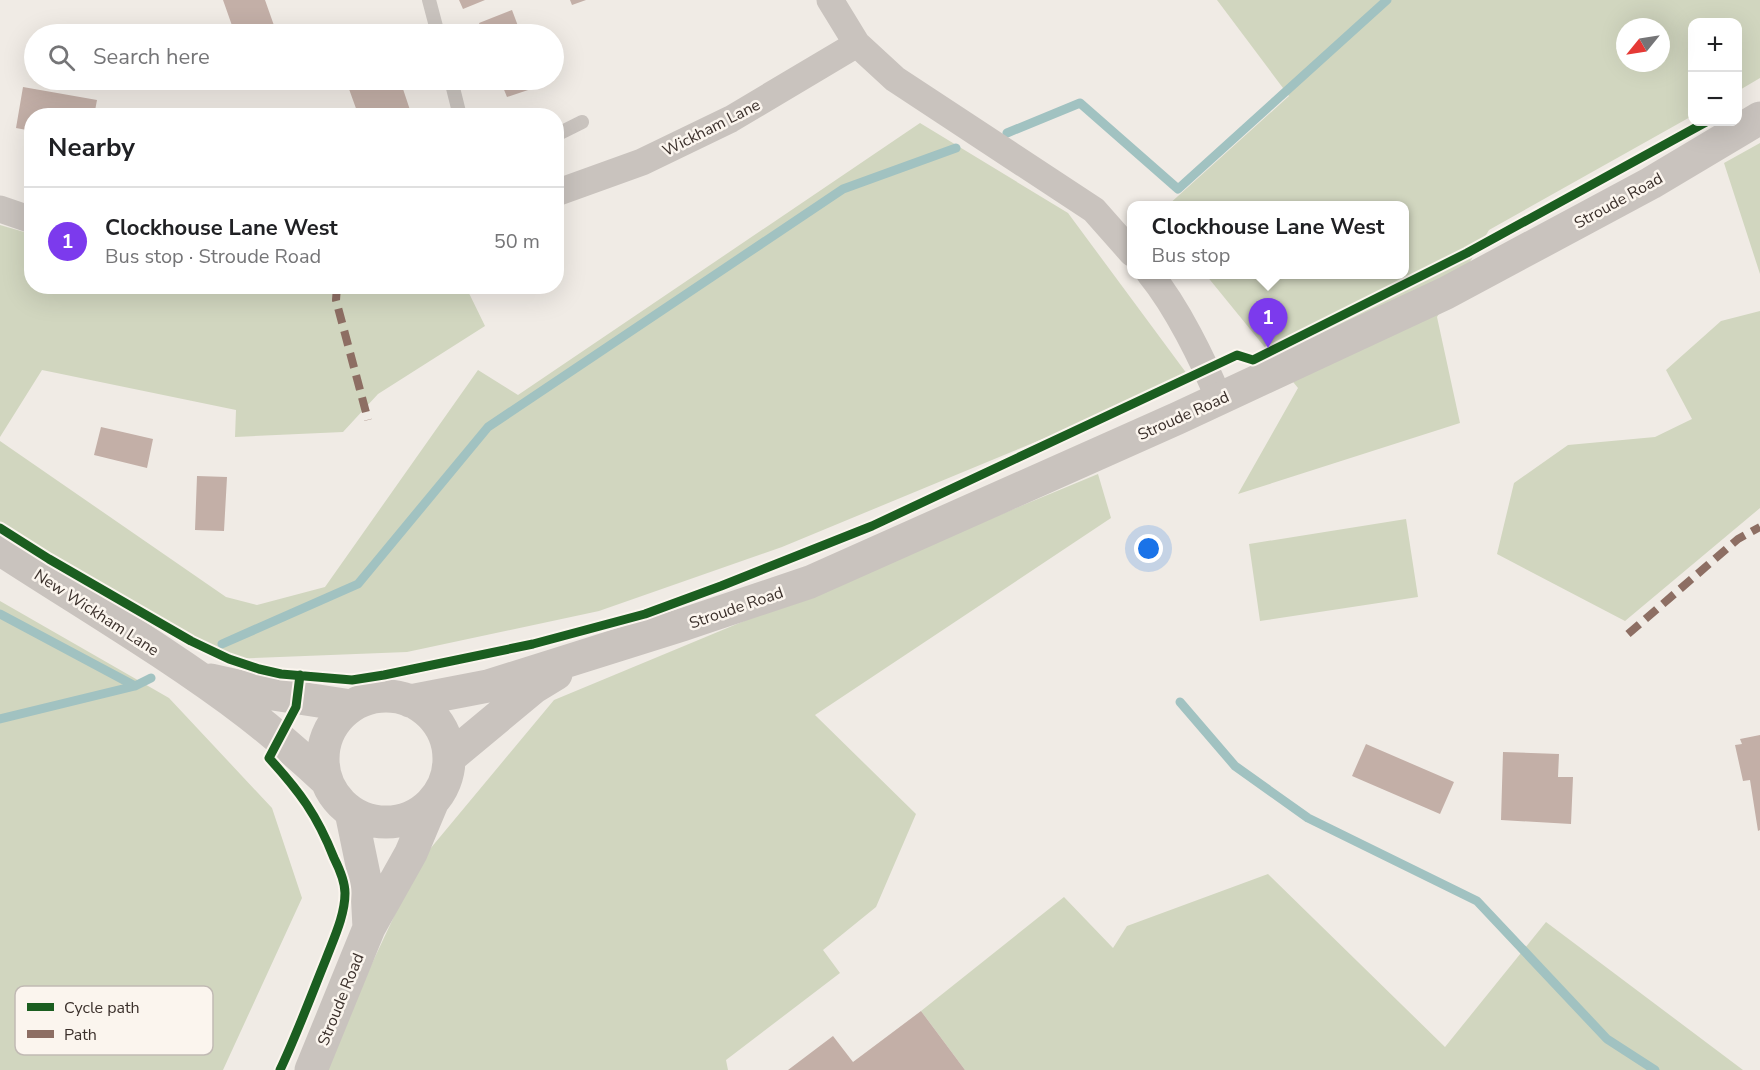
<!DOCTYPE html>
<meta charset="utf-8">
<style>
:root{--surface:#fff;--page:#f6f6f6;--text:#202124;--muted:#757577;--line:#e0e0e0;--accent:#7c3aed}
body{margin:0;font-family:"Nunito Sans",sans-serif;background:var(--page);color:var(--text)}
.controls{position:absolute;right:18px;top:18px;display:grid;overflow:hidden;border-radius:12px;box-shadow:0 6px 24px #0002}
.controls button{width:54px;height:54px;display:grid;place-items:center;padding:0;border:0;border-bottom:2px solid var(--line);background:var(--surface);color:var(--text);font:30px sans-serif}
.compass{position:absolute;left:1616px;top:18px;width:54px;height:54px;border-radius:50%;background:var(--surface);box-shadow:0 6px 24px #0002;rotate:240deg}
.you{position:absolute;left:1149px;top:549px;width:21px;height:21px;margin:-15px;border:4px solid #fff;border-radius:50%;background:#1a73e8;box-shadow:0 0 0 9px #1a73e833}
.badge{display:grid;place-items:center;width:39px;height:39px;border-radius:50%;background:var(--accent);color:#fff;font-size:20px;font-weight:700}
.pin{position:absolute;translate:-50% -50px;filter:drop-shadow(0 2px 3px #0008)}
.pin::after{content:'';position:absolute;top:32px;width:21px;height:18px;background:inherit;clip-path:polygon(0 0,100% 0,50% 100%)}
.popup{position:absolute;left:1127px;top:201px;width:282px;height:78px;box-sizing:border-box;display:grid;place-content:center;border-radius:12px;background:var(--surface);filter:drop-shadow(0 2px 4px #0005);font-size:20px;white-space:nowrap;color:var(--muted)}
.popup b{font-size:22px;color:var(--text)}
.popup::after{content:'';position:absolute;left:50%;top:100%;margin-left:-12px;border:12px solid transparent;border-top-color:var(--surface)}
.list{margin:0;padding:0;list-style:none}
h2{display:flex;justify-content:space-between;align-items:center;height:78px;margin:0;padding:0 24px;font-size:26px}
h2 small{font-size:20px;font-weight:400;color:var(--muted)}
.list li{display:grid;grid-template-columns:39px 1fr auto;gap:18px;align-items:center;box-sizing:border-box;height:108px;padding:0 24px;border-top:2px solid var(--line)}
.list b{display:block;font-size:22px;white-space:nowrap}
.list p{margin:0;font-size:20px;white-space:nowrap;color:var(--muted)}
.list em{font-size:20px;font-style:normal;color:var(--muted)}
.icon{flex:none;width:33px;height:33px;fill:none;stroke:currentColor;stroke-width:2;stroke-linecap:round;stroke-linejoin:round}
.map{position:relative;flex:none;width:1760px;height:1070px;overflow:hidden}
.search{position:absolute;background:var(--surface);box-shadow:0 6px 24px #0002;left:24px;top:24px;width:540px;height:66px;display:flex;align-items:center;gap:15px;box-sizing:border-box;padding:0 21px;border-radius:33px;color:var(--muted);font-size:22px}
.panel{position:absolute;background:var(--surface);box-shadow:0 6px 24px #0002;left:24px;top:108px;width:540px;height:186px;border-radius:24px}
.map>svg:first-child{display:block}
.green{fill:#d1d6bf;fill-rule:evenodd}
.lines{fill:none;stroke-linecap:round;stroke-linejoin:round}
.stream{stroke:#a1c2c1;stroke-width:9}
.building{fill:#c3afa7}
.service{stroke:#c9c3be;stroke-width:14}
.minor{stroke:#c9c3be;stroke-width:27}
.tertiary{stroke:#c9c3be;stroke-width:33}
.quiet{stroke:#8d6e63;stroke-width:8;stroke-dasharray:15 8;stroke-linecap:butt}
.cycleway-casing{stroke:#fbf5ee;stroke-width:13}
.cycleway{stroke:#1b5e20;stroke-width:9}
.labels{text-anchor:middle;stroke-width:5;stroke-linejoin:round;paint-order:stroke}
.street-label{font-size:16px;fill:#3b302b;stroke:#fbf5ee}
.key{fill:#fbf5ee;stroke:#c1bab4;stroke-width:1.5}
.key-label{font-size:16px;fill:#3b302b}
</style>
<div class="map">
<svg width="1760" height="1070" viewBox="0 0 1760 1070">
<rect width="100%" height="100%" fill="#f0ebe5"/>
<path class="green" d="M1217,0H1760V78L1738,91V22H1692V116L1489,230L1437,317L1460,423L1238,494L1298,388L1206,275L1404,274V206H1167L1289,96ZM1625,27H1661V63H1625Z
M920,123L1068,213L1190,378L782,547L599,611L407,652L229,659L191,641L49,559L0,528V441L226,597L257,605L325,587L478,370L518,395Z
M1760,143V274L1724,163Z
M0,225L31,234L32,286L466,287L485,326L378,394L343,432L235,437L236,410L42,370L0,437Z
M1760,311V508L1625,621L1497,554L1514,483L1568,445L1655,437L1692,419L1666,370L1721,321Z
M1098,474L1111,518L815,715L916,814L876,907L823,950L840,973L726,1060L728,1070H322L420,861L554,700Z
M1406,519L1418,597L1260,621L1249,544Z
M0,601L169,698L272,808L302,898L223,1070H0Z
M1268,874L1445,1047L1546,922L1743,1070H965L921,1011L1064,897L1113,948L1127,926Z"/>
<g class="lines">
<path class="stream" d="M1007,133L1080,103L1178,189L1387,0
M0,614L135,686
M222,644L358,584L488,427L843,189L956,148
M1180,702L1235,766L1308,818L1477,901L1607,1039L1655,1070
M0,719L135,686L151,678"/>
</g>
<path class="building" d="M223,0H265L277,34H235Z
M459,0H485L463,9Z
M570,0H586L572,5Z
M512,10L521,34H483L479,23Z
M359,80H400L412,116H369L368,111L358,114L349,89L361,86Z
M500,80H538L540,86L507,97Z
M23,87L97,100L94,116H32V131L16,128Z
M101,427L153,439L147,468L94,455Z
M197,476L227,477L224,531L195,530Z
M1760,735V830L1758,831L1750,780L1743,781L1735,745L1742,744L1740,739Z
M1366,744L1454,782L1440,814L1352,776Z
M1503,752L1559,754L1558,777H1573L1571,824L1501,820Z
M921,1011L965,1070H788L833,1036L853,1062Z"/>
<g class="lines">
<path class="service" d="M429,0L438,34
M451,80L460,116
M556,135L582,122"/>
<path class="minor" d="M830,0L857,44L895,79L1094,210L1132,253
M556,193L642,162L731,119L857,44
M0,209L32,220
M1150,274C1177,307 1203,360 1219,399"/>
<path class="tertiary" d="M0,549C83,603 170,654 249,714C276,735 301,757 326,780
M211,680L273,694L351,706
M323 759a63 63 0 1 1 126 0a63 63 0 1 1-126 0Z
M410,701L488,686L682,625L810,582L1178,418L1446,293L1651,183L1760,118
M449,758L533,688L556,674
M351,812L367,889L369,928
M311,1070L369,928L411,853L432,803"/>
<path class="quiet" d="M337,286L336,300L368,420
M1628,634L1738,539L1760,527"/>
<g class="cycleway-casing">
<path id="cycleway" d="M0,528L49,559L191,641L229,659L259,669L281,674L352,680L384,675L533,644L645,614L721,586L872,526L1237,355L1253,360L1467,253L1706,122
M280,1070C297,1034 311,996 326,959C334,938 345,915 345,893C345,881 339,868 334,858C317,815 300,792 269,758L296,707L300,675"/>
</g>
<use href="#cycleway" class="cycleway"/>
</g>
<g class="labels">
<g class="street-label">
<text transform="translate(711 127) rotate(-27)" y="6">Wickham Lane</text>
<text transform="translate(1618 200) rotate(-29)" y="6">Stroude Road</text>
<text transform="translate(1183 415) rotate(-24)" y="6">Stroude Road</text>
<text transform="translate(736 607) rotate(-19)" y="6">Stroude Road</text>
<text transform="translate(97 612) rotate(33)" y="6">New Wickham Lane</text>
<text transform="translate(340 999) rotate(-68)" y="6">Stroude Road</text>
</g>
</g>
<rect x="15" y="986" width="198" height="69" rx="9" class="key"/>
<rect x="27" y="1003" width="27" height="8" fill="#1b5e20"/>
<rect x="27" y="1030" width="27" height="8" fill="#8d6e63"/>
<g class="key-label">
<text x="64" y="1013">Cycle path</text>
<text x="64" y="1040">Path</text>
</g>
</svg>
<div class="controls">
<button>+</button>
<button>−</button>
</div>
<svg class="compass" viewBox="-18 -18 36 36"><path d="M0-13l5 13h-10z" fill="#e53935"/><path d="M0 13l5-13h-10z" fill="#757577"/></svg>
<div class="you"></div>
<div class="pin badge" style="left:1268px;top:348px">1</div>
<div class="popup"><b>Clockhouse Lane West</b>Bus stop</div>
<div class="search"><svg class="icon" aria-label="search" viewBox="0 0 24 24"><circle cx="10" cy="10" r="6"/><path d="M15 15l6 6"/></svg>Search here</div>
<section class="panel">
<h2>Nearby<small></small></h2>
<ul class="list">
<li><span class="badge">1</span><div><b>Clockhouse Lane West</b><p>Bus stop · Stroude Road</p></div><em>50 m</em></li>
</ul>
</section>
</div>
